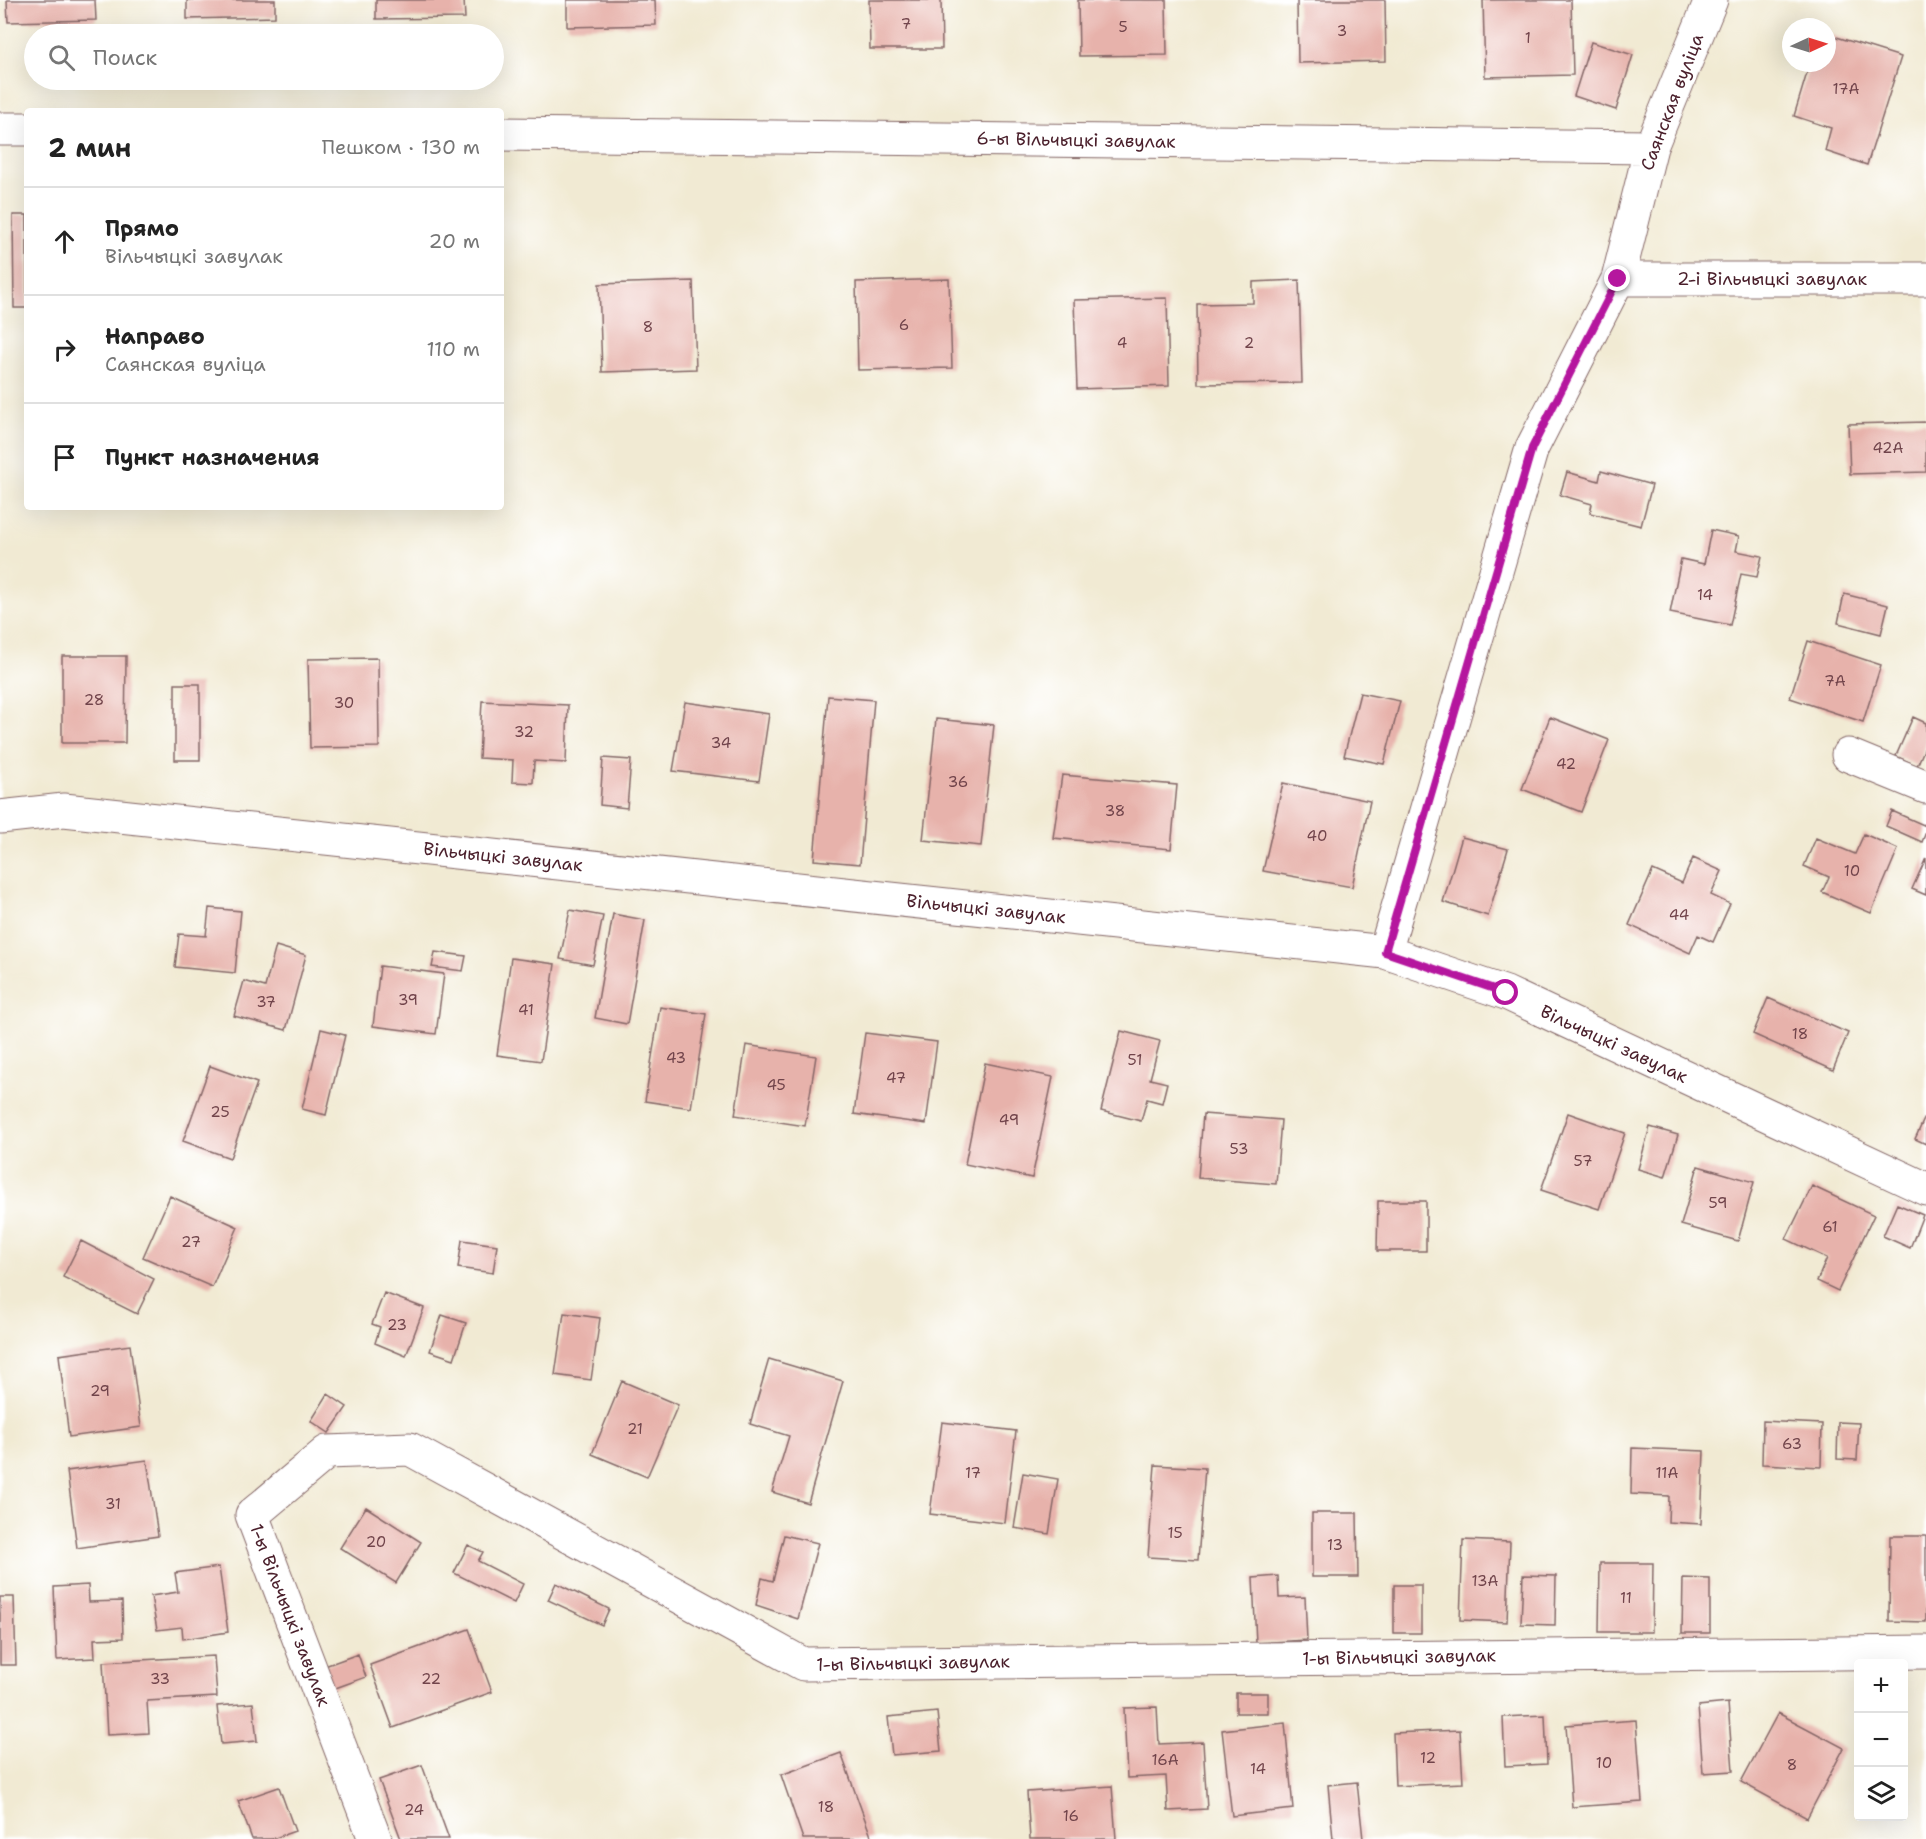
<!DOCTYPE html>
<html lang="ru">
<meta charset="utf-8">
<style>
:root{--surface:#fff;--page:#f6f6f6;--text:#222;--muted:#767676;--line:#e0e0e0}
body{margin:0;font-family:"Shantell Sans",sans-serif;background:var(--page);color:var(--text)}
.controls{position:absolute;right:18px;bottom:18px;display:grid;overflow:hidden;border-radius:6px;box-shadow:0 6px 24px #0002}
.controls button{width:54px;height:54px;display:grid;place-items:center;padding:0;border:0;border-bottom:2px solid var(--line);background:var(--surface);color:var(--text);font:30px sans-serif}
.compass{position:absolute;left:1782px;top:18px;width:54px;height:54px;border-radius:50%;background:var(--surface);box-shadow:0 6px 24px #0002;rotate:86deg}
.stop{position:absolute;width:18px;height:18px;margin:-14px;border:4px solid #b5179e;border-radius:50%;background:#fff}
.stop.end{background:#b5179e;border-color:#fff;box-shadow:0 2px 6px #0008}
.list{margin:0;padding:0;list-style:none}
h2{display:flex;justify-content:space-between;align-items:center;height:78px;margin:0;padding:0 24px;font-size:26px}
h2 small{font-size:20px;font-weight:400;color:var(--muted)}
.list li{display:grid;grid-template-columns:39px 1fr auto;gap:18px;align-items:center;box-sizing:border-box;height:108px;padding:0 24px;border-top:2px solid var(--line)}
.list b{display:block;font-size:22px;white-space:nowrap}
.list p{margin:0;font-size:20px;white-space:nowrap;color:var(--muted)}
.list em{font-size:20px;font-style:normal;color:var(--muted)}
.icon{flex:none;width:33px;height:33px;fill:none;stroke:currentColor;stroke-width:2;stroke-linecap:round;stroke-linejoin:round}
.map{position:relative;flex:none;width:1926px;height:1839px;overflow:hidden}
.search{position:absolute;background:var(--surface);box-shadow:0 6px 24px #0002;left:24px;top:24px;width:480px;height:66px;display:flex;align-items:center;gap:15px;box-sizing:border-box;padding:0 21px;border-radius:33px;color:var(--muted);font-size:22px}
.panel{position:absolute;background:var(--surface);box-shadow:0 6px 24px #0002;left:24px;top:108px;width:480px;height:402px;border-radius:6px}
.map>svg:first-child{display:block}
.building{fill:#e7b2ab}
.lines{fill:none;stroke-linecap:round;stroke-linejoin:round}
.minor-casing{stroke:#846666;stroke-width:35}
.minor{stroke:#fff;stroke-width:33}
.route{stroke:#b5179e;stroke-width:8}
.labels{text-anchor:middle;stroke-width:6;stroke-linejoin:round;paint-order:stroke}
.number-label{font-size:15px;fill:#71444b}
.street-label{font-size:18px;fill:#4a1f2b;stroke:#fff}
</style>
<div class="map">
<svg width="1926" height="1839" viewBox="0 0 1926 1839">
<rect width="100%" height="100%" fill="#fff"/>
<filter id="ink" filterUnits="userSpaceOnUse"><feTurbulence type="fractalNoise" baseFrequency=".0167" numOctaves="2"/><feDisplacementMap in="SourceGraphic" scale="12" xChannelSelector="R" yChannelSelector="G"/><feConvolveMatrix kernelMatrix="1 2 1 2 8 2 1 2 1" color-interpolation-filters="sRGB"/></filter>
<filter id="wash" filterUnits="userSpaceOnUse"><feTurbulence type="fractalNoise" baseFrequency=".008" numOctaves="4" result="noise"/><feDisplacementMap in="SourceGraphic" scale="24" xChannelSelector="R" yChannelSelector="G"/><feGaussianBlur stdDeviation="1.35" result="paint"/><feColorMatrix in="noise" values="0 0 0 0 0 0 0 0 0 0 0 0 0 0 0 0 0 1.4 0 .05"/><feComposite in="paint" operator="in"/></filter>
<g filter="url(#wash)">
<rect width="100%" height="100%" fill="#f1ead3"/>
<g id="blocks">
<path class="building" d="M7,0H95L96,20L8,22Z
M187,0H275V17L187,19Z
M376,0H464L465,18L376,19Z
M567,0H655L656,25L567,27Z
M869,0H941L942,49H870Z
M1078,0H1166L1167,55L1079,56Z
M1297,0H1385L1386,61L1298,63Z
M1483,0H1571L1573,75L1485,77Z
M1827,34L1901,57L1867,165L1825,151L1831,128L1794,116L1810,63H1827Z
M1591,42L1633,55L1616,110L1574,96Z
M13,215H27V308H14Z
M949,279L952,368L858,370L856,282Z
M1299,280L1302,383L1198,384L1197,304L1253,303V282Z
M693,281L696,369L602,372L599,284Z
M1167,298L1169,386L1077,389L1074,300Z
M1926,422V472L1850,474L1848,424Z
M1601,471L1652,485L1641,526L1590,513L1592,504L1560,495L1567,472L1599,481Z
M1711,530L1739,536L1736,551L1762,556L1757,577L1741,574L1730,625L1670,613L1681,559L1704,564Z
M1844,594L1888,605L1881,634L1838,623Z
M1808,641L1881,665L1863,722L1790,698Z
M62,656H126L125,743H62Z
M378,658L379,747L310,748L308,659Z
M175,684H200V760H175Z
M1360,693L1400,701L1384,764L1344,756Z
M828,696L874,700L860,864L814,860Z
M482,701L568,705L566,763L534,761L533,783L512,782L513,760L479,758Z
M685,702L769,714L759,781L673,771Z
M1550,717L1609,740L1581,812L1522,789Z
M1913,717L1926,723V745L1917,766L1896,756Z
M936,719L994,725L981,846L923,840Z
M603,758L631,760L627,808L600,805Z
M1062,775L1177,785L1171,849L1053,838Z
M1283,783L1370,801L1352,887L1263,871Z
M1892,811L1926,826V832L1922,842L1886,826Z
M1864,834L1898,849L1871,913L1822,892L1829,877L1804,866L1816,838L1855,854Z
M1462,837L1508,849L1488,916L1443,902Z
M1693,858L1722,871L1711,895L1730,904L1713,942L1698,935L1690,953L1629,925L1653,870L1682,883Z
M1926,858V895L1912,889Z
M209,908L241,911L235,973L175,967L179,934L206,936Z
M570,910L603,916L593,965L560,959Z
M613,914L645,920L627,1024L595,1018Z
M276,946L306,955L286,1030L234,1016L244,981L265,987Z
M435,952L466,956L463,971L432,967Z
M511,958L555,964L541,1061L497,1055Z
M380,966L444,974L436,1034L373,1026Z
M1768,998L1848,1033L1833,1070L1753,1034Z
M660,1007L706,1014L691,1108L645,1101Z
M321,1029L345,1035L326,1115L302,1109Z
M1121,1031L1160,1041L1150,1079L1167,1083L1162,1103L1147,1099L1141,1121L1101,1111Z
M865,1033L937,1042L926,1124L854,1114Z
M746,1045L816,1056L805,1126L735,1115Z
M985,1063L1053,1077L1032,1178L965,1164Z
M210,1066L257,1083L230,1158L183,1141Z
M1568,1113L1625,1133L1599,1209L1541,1190Z
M1203,1114L1281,1120L1276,1184L1198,1178Z
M1926,1115V1144L1915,1139Z
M1650,1127L1678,1135L1665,1177L1638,1169Z
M1698,1166L1754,1182L1738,1241L1681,1225Z
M1812,1186L1874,1215L1838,1291L1817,1281L1827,1258L1786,1239Z
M170,1196L238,1227L212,1287L143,1257Z
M1378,1201H1426V1251H1377Z
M1897,1204L1923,1215L1910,1248L1883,1236Z
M462,1240L497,1245L493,1273L458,1268Z
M81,1241L154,1279L137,1314L63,1277Z
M384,1293L424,1308L406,1356L375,1343L380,1327L372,1324Z
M564,1313L600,1318L591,1380L555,1375Z
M442,1315L466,1323L454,1359L430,1351Z
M130,1345L141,1427L69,1437L59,1355Z
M769,1359L843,1381L808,1503L772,1492L789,1436L750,1424Z
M622,1381L678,1405L647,1477L592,1454Z
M328,1394L347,1407L329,1433L311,1421Z
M1763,1421L1822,1424L1821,1467L1762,1464Z
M942,1422L1016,1431L1005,1523L930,1514Z
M1838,1422L1859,1423L1857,1460L1837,1459Z
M1632,1448L1704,1451L1701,1524L1668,1522L1669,1496L1631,1494Z
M147,1460L158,1536L77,1548L67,1471Z
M1155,1465L1205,1468L1198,1560L1148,1557Z
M1023,1473L1058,1479L1049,1534L1014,1528Z
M366,1507L421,1542L396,1583L340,1548Z
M1312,1513H1357L1358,1577H1312Z
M784,1535L818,1543L798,1619L756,1605L762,1578L773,1581Z
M1890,1536H1926V1622L1889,1621Z
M1463,1540L1510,1542L1507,1622L1460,1620Z
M468,1545L483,1552L478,1561L523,1584L514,1603L454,1573Z
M1600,1563H1653L1652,1632H1599Z
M219,1567L228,1632L183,1639L182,1627L157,1630L151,1596L178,1592L175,1573Z
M1523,1575L1556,1576L1555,1625L1521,1624Z
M1278,1576L1279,1598L1305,1597L1307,1640L1256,1643L1253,1578Z
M1683,1578L1710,1579V1633H1682Z
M556,1583L609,1609L602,1625L548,1600Z
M88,1585L89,1602L122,1601L123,1638L94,1639L95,1658L57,1660L54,1587Z
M1394,1585H1421V1633H1394Z
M0,1597H14L16,1665H0Z
M469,1629L492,1692L393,1728L370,1665Z
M358,1654L366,1677L330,1690L322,1667Z
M214,1656L217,1697L147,1701L149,1733L107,1735L103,1662Z
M1236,1693H1268V1713H1236Z
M253,1703L257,1741L221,1744L217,1706Z
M1728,1703L1733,1771L1703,1773L1698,1706Z
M1157,1707L1159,1744L1203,1742L1207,1809L1168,1811L1166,1776L1127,1778L1124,1708Z
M937,1712L941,1751L892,1755L888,1717Z
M1778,1713L1844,1748L1807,1818L1741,1782Z
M1545,1715L1547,1764L1505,1766L1503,1717Z
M1636,1720L1642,1802L1572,1807L1566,1725Z
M1285,1723L1293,1809L1232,1816L1222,1730Z
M1460,1730L1463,1783L1395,1786L1393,1733Z
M841,1753L872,1839H803L781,1775Z
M422,1765L449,1839H401L379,1780Z
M1357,1782L1363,1839H1333L1328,1785Z
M1112,1786L1116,1839H1030L1027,1792Z
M279,1787L295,1831L272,1839H252L238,1801Z"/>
</g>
</g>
<g filter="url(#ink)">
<use href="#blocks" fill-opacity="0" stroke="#846666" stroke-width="1.5"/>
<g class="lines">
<g class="minor-casing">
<path id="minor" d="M0,129H27
M501,134L1651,147
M1618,279H1926
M1848,755L1926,787
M0,817L64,810L1385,952L1506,993L1926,1189
M1385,952L1532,448L1618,279L1651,147L1711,0
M375,1839L252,1515L327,1452L410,1449L803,1664L1926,1652"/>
</g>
<use href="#minor" class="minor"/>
</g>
</g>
<g class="lines" filter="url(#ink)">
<path class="route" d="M1506,993L1385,952L1532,448L1618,279"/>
</g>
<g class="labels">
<g class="number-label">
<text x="906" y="29">7</text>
<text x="1123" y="32">5</text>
<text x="1342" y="36">3</text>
<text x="1528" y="43">1</text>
<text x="1846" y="94">17А</text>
<text x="904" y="330">6</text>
<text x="648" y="332">8</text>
<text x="1122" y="348">4</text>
<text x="1249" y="348">2</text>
<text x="1888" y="453">42А</text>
<text x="1705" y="600">14</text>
<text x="1835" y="686">7А</text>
<text x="94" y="705">28</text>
<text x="344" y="708">30</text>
<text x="524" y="737">32</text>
<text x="721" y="748">34</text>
<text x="1566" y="769">42</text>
<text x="958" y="787">36</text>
<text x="1115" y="816">38</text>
<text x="1317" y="841">40</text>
<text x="1852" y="876">10</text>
<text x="1679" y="920">44</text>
<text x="408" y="1005">39</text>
<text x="266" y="1007">37</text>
<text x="526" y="1015">41</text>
<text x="1800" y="1039">18</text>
<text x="676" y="1063">43</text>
<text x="1135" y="1065">51</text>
<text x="896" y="1083">47</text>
<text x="776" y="1090">45</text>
<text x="220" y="1117">25</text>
<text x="1009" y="1125">49</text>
<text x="1239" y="1154">53</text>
<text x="1583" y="1166">57</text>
<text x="1718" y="1208">59</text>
<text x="1830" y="1232">61</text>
<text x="191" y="1247">27</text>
<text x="397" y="1330">23</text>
<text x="100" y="1396">29</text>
<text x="635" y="1434">21</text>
<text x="1792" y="1449">63</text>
<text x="973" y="1478">17</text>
<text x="1667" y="1478">11А</text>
<text x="113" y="1509">31</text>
<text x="1175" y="1538">15</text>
<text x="376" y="1547">20</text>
<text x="1335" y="1550">13</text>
<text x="1485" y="1586">13А</text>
<text x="1626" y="1603">11</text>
<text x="160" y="1684">33</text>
<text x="431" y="1684">22</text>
<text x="1428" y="1763">12</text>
<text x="1165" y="1765">16А</text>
<text x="1604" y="1768">10</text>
<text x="1792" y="1770">8</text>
<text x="1258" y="1774">14</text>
<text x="826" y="1812">18</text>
<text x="414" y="1815">24</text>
<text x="1071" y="1821">16</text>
</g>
<g class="street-label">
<text transform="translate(1672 102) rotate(-69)" y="6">Саянская вуліца</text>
<text transform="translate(1076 140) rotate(1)" y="6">6-ы Вільчыцкі завулак</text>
<text x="1772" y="285">2-і Вільчыцкі завулак</text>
<text transform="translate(503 857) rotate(6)" y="6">Вільчыцкі завулак</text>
<text transform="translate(986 909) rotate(6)" y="6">Вільчыцкі завулак</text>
<text transform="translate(1614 1044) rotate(25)" y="6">Вільчыцкі завулак</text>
<text transform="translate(290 1615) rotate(69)" y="6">1-ы Вільчыцкі завулак</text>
<text transform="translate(1399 1657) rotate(-1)" y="6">1-ы Вільчыцкі завулак</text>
<text transform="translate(913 1663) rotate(-1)" y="6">1-ы Вільчыцкі завулак</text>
</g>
</g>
</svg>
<div class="controls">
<button>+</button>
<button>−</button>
<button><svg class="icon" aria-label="layers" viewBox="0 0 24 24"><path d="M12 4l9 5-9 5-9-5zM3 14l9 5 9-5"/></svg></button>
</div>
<svg class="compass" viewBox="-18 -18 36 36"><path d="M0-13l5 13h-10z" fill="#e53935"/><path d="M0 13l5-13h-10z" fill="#767676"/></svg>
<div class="stop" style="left:1506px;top:993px"></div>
<div class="stop end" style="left:1618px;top:279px"></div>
<div class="search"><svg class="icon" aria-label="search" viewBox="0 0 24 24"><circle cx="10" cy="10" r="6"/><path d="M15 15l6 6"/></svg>Поиск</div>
<section class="panel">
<h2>2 мин<small>Пешком · 130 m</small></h2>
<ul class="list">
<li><svg class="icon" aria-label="ahead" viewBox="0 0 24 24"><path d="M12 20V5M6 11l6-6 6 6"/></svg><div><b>Прямо</b><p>Вільчыцкі завулак</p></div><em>20 m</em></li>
<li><svg class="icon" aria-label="right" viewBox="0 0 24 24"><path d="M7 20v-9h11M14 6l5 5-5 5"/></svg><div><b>Направо</b><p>Саянская вуліца</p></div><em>110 m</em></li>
<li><svg class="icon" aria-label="arrive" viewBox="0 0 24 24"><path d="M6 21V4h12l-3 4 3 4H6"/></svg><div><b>Пункт назначения</b></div></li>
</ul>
</section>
</div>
